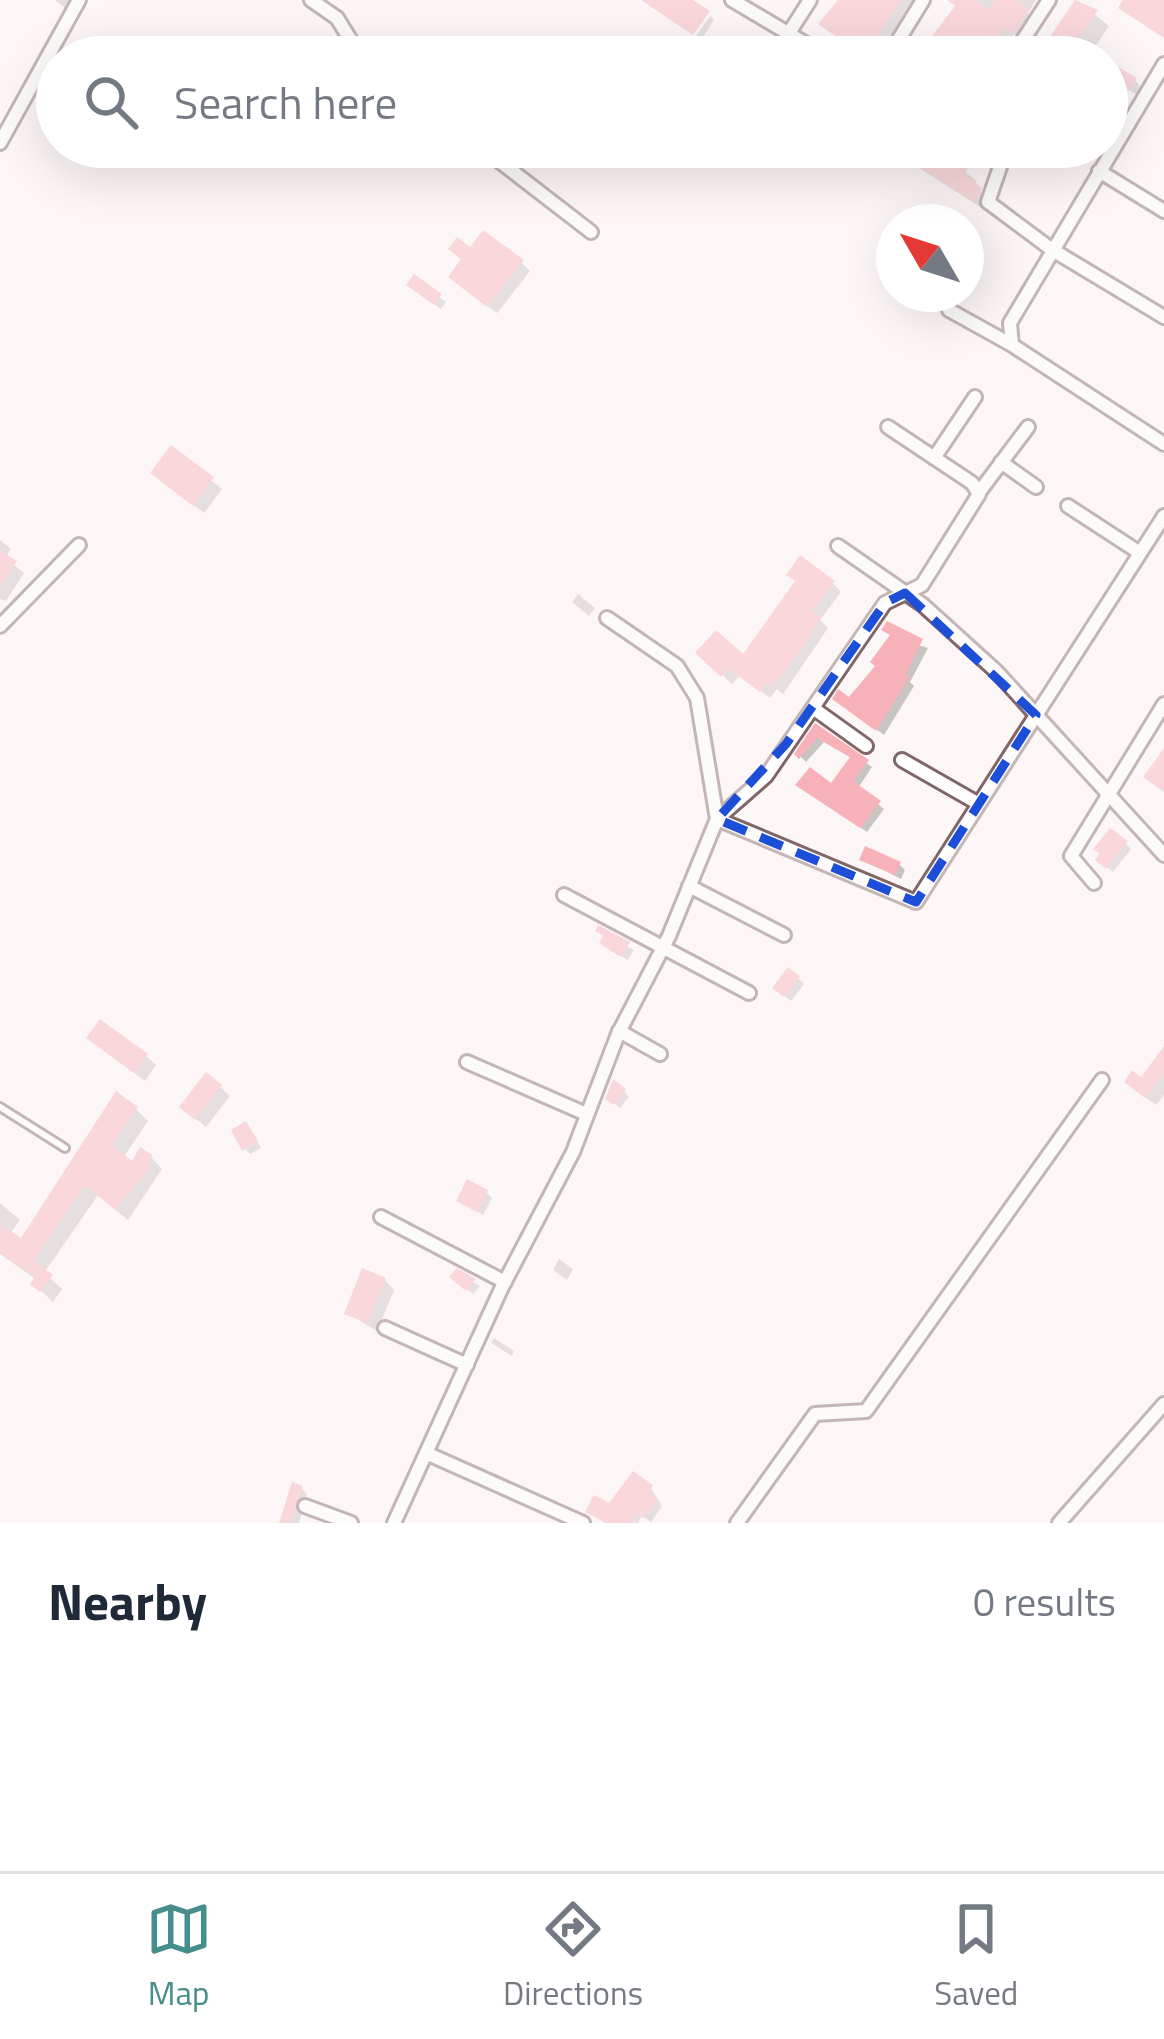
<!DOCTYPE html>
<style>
:root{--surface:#fff;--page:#f2f2f3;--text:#1f2937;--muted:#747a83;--line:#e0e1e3;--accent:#468e8c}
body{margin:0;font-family:"Titillium Web",sans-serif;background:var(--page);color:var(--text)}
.compass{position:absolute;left:876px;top:204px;width:108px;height:108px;border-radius:50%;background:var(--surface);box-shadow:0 12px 48px #0002;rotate:309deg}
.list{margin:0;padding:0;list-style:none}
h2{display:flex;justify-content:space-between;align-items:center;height:156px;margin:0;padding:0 48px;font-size:51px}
h2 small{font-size:39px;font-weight:400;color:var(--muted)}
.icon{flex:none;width:66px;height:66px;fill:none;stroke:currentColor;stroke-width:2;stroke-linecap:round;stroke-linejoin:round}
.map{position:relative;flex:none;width:1164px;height:1523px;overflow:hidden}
.search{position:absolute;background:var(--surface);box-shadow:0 12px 48px #0002;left:36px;right:36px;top:36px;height:132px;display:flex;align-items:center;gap:30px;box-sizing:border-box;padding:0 42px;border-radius:66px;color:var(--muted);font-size:45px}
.sheet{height:348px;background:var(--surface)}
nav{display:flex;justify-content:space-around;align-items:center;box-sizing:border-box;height:168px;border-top:3px solid var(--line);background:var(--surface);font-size:33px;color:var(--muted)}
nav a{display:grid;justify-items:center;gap:6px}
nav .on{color:var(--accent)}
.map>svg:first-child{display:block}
.shadow{fill:#0003}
.building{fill:#f7b1b8}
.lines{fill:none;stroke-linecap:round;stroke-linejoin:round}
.service-casing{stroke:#806669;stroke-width:12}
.minor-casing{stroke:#806669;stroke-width:18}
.service{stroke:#fff;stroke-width:6}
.minor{stroke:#fff;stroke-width:12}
.marked{fill:none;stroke:#1d4ed8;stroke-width:9;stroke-dasharray:24 15;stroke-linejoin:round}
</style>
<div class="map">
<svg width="1164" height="1523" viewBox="0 0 1164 1523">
<rect width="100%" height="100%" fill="#fcf6f6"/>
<path class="shadow" d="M55,0H74L66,9Z
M838,0H917L879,57H865L822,24Z
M956,0H1036L1028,13L1036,21L1023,40L1014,34L999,57H920L959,7Z
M1078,1L1109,26L1088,57H1040Z
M710,16L714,20L701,40L696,36Z
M1135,80L1140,86L1136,94L1116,83Z
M886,147H933L977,181L974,186L990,201L985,210Z
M1000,147H1027L1018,159Z
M471,251L522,263L530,271L497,313L459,285Z
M415,278L446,302L441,309L416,290Z
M171,449L222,489L204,513L163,482Z
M0,540L11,549L5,558L24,573L6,601L0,599Z
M833,583L841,592L820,620L828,628L783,694L777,689L770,698L739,676L732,684L699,653L744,659Z
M578,594L595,608L589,616L572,602Z
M892,637L928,648L910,682L914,686L884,735L842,704L878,667Z
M816,727L872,767L858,788L884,809L867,832L805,790L832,788L853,759L824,742L806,762L798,754Z
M1126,843L1131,849L1113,872L1104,865Z
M862,859L899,864L905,870L901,879Z
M606,937L634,950L628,960L608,949Z
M798,978L804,984L791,1001L782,994Z
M99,1047L146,1056L156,1065L145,1081Z
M1164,1057V1095L1156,1105L1137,1091Z
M220,1087L230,1096L206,1127L192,1116Z
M624,1091L629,1097L620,1108L608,1098Z
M136,1109L148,1121L123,1158L132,1166L151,1157L162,1169L128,1220L98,1195L44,1273L62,1289L53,1302L34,1284L37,1280L0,1254V1203L20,1220L10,1234L22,1242Z
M251,1131L261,1148L250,1154L245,1149Z
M486,1192L492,1198L483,1215L460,1201Z
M559,1259L573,1269L567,1280L553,1270Z
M457,1272L480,1286L473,1294L454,1277Z
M385,1280L394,1290L377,1331L347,1313Z
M494,1338L514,1351L512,1356L491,1343Z
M301,1488L307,1494L299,1523H281Z
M651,1488L662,1506L651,1522L642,1516L638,1523H606L589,1512Z"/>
<path class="building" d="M641,0H693L710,11L693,35Z
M838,0H901L864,56L818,24Z
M947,0H975L989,10L995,0H1015L1029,9L1013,33L1004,27L984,57H916L955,6Z
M1075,0L1098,10L1066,57H1036Z
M1123,0H1164V38L1118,8Z
M1114,65L1137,78L1129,91L1107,78Z
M890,147H939L968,169L964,174L982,188L979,195L974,202Z
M483,230L524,260L487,307L448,277L461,259L448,249L457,237L470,247Z
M414,274L442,294L434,305L406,285Z
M171,445L214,477L193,506L150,473Z
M0,551L17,561L0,587Z
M800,555L835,581L812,611L821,617L804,646L773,687L766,683L760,692L729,669L721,677L695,653L716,630L743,654L795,581L786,575Z
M887,621L923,639L906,674L910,677L876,731L832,699L838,689L849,697L875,666L870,662L890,635L881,630Z
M815,723L869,760L853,781L881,801L860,828L795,785L810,767L831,783L850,757L817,738L799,759L794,754Z
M1164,748V792L1143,777Z
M1110,828L1128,841L1106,869L1095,860L1099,854L1093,849Z
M865,846L901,862L895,875L859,860Z
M598,925L630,942L621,957L599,943L603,936L595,931Z
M788,967L800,976L784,997L772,988Z
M100,1019L148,1054L134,1073L86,1038Z
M1164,1046V1073L1145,1098L1124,1082L1132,1070L1141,1077Z
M206,1072L222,1085L195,1120L179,1107Z
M613,1079L626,1089L613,1105L605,1099Z
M116,1091L138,1107L112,1145L132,1161L140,1147L152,1155L146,1173L115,1210L85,1185L33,1261L53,1275L40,1292L30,1284L35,1277L0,1253V1224L21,1238Z
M246,1121L258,1141L242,1151L231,1130Z
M467,1179L488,1190L477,1212L456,1201Z
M362,1268L386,1278L367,1323L344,1314Z
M457,1268L476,1279L466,1291L449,1277Z
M633,1471L653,1485L649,1492L658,1498L644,1518L636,1512L630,1523H606L585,1512L594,1495L609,1503Z
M292,1482L303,1486L291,1523H279Z"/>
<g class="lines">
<g class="service-casing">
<path id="service" d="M0,1107L65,1148"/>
</g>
<g class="minor-casing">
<path id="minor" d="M311,0L337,18L361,57
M732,0L828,57
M789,33L810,0
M888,57L923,0
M1012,57L1049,0
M1164,64L1010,323L1012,345L1164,444
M0,143L79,0
M481,147L591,232
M979,147L1001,164L988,202L1051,249L1164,317
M1099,171L1164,211
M949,310L1012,345
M934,458L975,397
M1001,462L1036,487
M980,491L1028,427
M1068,506L1140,553
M838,546L923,605L997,672L1164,855
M607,618L677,666L697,698L717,819L916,902L1164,516
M0,626L79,545
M813,708L866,746
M902,760L979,804
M1094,883L1071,856L1164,704
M689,886L784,935
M564,895L749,993
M619,1031L660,1054
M467,1062L584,1113
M381,1217L505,1282
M385,1328L467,1365
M426,1453L583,1523
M305,1506L351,1523
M394,1523L502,1287L573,1152L618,1034L669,936L717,819L766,776L885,603L922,585L979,494L972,483L888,427
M737,1523L815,1414L866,1411L1102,1080
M1059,1523L1164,1404"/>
</g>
<use href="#service" class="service"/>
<use href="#minor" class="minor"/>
</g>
<path d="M0 0H1164V1523H0ZM905,593L1036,715L916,902L717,819L786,744L885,603Z" fill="#fcf6f6" fill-opacity=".55" fill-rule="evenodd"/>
<path class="marked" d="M905,593L1036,715L916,902L717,819L786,744L885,603Z"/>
</svg>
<svg class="compass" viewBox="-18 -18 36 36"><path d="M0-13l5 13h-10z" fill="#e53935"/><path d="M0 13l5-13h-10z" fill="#747a83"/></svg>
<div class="search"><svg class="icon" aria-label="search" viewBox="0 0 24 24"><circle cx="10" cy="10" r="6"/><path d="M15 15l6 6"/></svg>Search here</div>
</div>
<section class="sheet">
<h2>Nearby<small>0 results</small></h2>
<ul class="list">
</ul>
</section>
<nav>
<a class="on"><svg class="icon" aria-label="map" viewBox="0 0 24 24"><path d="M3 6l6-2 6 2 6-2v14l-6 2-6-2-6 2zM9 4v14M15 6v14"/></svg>Map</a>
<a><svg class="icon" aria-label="directions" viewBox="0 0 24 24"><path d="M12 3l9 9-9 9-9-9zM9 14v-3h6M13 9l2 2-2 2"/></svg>Directions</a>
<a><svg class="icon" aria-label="saved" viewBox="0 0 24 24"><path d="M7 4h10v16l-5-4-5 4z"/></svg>Saved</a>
</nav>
